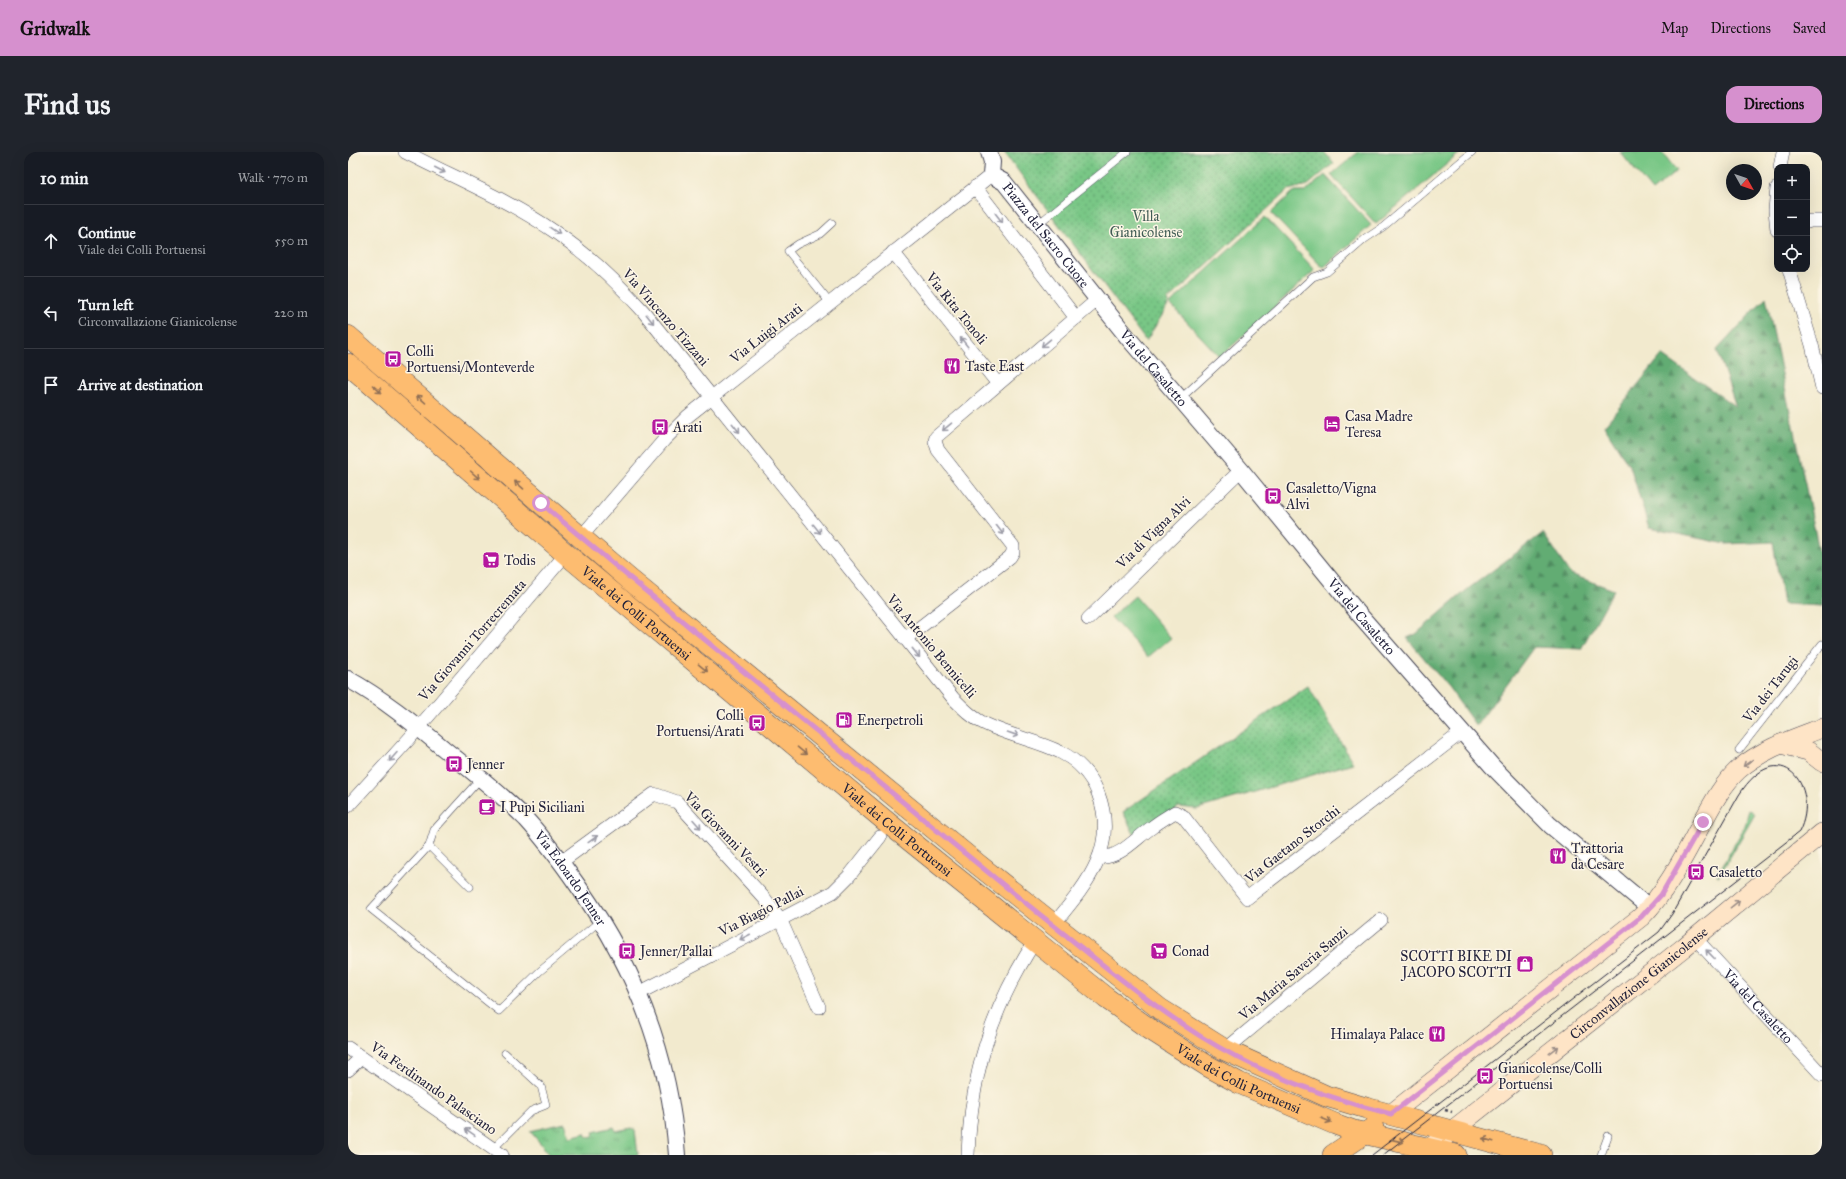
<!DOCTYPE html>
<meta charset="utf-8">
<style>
:root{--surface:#171b24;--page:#20242c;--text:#f1f3f6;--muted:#9ea1a6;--line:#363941;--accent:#d690ce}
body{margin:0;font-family:"IM FELL Great Primer",serif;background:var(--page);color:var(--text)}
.controls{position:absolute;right:12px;top:12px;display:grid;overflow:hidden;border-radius:8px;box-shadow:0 4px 16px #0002}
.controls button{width:36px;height:36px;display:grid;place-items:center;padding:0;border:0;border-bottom:1px solid var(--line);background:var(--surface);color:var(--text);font:20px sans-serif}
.compass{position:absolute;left:1378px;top:12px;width:36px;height:36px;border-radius:50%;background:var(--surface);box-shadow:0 4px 16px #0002;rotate:130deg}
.stop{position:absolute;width:12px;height:12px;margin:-9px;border:3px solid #d690ce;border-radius:50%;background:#fff}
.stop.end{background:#d690ce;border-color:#fff;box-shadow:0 1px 4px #0008}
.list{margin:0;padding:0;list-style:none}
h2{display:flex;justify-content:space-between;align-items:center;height:52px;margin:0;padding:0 16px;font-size:17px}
h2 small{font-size:13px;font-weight:400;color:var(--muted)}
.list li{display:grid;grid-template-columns:26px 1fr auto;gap:12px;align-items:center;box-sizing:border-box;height:72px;padding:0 16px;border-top:1px solid var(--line)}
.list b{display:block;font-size:15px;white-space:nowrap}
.list p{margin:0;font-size:13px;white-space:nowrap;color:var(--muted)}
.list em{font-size:13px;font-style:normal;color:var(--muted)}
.icon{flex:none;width:22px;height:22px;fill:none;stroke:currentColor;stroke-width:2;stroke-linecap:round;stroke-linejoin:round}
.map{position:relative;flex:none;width:1474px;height:1003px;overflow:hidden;border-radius:12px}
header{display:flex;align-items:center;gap:24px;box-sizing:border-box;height:56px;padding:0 20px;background:var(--accent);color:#111}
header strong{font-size:19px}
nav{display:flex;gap:22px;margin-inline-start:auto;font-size:14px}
.intro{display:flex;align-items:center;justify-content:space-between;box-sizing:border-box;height:96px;padding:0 24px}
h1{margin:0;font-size:28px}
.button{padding:10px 18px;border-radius:12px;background:var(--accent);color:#111;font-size:14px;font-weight:700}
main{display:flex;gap:24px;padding:0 24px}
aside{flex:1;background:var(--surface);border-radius:12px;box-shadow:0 4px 16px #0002}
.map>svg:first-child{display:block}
.grass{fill:url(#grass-tufts);stroke:#4e7460}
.forest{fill:url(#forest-firs);stroke:#426757}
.park{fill:url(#park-dots);stroke:#4e7460}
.pitch{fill:#79c786;stroke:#4e7460}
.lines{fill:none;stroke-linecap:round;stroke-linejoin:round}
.service-casing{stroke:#414051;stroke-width:8}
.minor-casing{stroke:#414051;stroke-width:14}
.tertiary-casing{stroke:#414051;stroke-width:18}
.secondary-casing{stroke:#414051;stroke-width:20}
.primary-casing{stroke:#414051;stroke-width:22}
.path{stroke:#414051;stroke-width:2.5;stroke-dasharray:3 3;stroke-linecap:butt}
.service{stroke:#fff;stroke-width:7}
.minor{stroke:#fff;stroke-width:13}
.tertiary{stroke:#fff;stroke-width:16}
.secondary{stroke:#fee4c6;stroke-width:19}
.primary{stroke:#fdbc70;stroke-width:21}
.tram{stroke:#22223b;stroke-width:1}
.oneway{stroke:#9c9ca7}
.oneway2{stroke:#906f56}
.oneway3{stroke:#9b8d87}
.route{stroke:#d690ce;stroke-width:5}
.labels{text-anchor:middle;stroke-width:3;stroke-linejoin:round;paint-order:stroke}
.park-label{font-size:14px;fill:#405c55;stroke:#fcf5e5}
.street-label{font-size:14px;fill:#22223b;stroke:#fcf5e5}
.poi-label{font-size:14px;fill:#22223b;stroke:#fcf5e5;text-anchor:start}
</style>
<header>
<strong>Gridwalk</strong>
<nav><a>Map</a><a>Directions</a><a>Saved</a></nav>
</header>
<div class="intro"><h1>Find us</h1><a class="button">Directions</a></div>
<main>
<aside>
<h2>10 min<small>Walk · 770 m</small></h2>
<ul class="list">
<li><svg class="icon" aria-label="ahead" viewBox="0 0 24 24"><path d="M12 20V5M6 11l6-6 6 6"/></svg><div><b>Continue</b><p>Viale dei Colli Portuensi</p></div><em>550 m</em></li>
<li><svg class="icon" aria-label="left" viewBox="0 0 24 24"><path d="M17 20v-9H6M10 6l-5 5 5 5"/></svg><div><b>Turn left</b><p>Circonvallazione Gianicolense</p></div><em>220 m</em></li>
<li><svg class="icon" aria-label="arrive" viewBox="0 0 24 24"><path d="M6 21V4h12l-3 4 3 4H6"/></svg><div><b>Arrive at destination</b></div></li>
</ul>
</aside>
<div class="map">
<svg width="1474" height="1003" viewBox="0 0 1474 1003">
<defs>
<pattern id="grass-tufts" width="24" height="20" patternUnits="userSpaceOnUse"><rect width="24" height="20" fill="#79c786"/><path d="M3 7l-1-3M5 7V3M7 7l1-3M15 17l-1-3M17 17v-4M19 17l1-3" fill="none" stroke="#63a16f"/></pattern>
<pattern id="forest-firs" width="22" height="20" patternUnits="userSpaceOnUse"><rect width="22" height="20" fill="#62ac73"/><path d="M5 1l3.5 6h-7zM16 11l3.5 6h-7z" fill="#508c60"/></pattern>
<pattern id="park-dots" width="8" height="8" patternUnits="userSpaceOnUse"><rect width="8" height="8" fill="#79c786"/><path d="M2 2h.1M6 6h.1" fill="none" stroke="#63a16f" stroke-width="1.8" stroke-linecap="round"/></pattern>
</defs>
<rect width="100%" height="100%" fill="#fcf5e5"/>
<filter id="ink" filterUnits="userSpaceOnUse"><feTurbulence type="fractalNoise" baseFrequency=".025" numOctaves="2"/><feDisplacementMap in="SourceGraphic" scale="8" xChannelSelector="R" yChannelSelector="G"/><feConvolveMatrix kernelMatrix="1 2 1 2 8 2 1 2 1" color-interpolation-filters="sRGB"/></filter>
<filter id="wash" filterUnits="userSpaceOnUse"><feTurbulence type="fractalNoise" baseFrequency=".012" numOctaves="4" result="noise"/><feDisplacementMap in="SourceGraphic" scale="16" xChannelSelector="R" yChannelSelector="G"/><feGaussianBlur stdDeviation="0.9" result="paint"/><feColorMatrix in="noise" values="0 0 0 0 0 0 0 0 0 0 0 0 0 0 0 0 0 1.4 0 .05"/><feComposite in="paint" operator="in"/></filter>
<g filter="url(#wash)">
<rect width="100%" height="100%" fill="#f2eace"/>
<path class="grass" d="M1401,657L1407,662L1371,724L1369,723L1397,674Z
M217,971L222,985L237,981L238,984L243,986L246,983L245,980L266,975L268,979L283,976L287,978L290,1003H202L182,979Z"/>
<path class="forest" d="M1418,145L1474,413V454L1435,452L1425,390L1378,392L1301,376L1283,317L1256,274L1314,203L1388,255L1369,198Z
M1195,381L1222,422L1266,438L1233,497L1186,495L1128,574L1101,536L1059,486L1068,482L1121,436Z"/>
<path class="park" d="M656,0H976L986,11L960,33L940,38L819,149L821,152L798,189Z
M960,534L1005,611L849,657L831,655L786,682L775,660Z"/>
<path class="pitch" d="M1010,0H1113L1028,72L983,23Z
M1272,0H1314L1329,19L1304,39Z
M977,23L1023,73L975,116L923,61L945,40H957Z
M917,65L967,118L872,205L822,152Z
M787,444L823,486L800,505L763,465Z"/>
</g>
<g filter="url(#ink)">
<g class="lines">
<g class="service-casing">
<path id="service" d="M690,72L779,0
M482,151L440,99L450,92L472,82L484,71
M832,247L965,125L979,120L1017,87L1035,75L1124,0
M1391,598L1474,492
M81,694L86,678L133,626
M122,735L81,694L23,757L151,859L192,819L253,768
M145,997L183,959L198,953L193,934L157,901
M1253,1003L1260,984"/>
</g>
<g class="minor-casing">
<g id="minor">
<path d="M57,0C107,26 161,48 207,80C240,102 268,129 295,159L605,546C613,554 620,562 630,568C655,583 686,587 712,600C729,608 743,623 750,641C771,696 738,733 705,773"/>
<path d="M1432,15L1435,0"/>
<path d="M627,35L728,166"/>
<path d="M1429,36L1427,58L1429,78"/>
<path d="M1459,70L1462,69H1474"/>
<path d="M545,100L650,232"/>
<path d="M1441,117L1464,193L1474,236"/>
<path d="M233,385L316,288L340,264L643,23"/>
<path d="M740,467L893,318"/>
<path d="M557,487L662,405L665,400V394L590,298L587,289L588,285L749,148"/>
<path d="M0,654L61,587L218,402"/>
<path d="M752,705C771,707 788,686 803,676C810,670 819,665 827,660L835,664L899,746L1110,583"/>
<path d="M213,710L306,642L329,650L417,747L432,767L471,855"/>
<path id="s1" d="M1347,786L1474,923"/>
<path d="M291,841L485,740L501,724L532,685"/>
<path d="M0,896L154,1003"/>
<path d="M877,898L1033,768"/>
<path d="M0,918L13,906"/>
<path d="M620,1003C623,921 643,858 687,789"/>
</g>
</g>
<g class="tertiary-casing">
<g id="tertiary">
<path id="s2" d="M641,0L644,10L643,23L656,30L781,187L893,318L1010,461L1144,614L1202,673L1302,756"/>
<path id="s3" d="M0,527C34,546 65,571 95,596C124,619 152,641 178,667C197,688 214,711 230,734C287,815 322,903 329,1003"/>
</g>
</g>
<g class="secondary-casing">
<g id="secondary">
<path d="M1433,592L1460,599L1474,610"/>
<path d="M1043,962L1293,765C1319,739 1336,704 1354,671C1364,653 1374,633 1390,618C1414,597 1445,587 1474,576"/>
<path id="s4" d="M1082,996L1335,796L1474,681"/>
</g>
</g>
<g class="primary-casing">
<g id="primary">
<path d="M0,184L281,427L628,711L812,857L877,898L978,944L1018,956L1193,1003"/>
<path id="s5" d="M0,212L218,402L540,671L758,846L800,876L858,913L891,931L987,972L1006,979L1108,1003"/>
<path d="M985,1003L1025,976"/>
</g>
</g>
<path class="path" d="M1097,958L1104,960"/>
<use href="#service" class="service"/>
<use href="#minor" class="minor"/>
<use href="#tertiary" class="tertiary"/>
<use href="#secondary" class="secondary"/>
<use href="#primary" class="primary"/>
<path class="tram" d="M1024,1003L1311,780L1324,762L1391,643C1431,580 1474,635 1451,680L1035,1003"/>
</g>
<defs><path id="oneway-shaft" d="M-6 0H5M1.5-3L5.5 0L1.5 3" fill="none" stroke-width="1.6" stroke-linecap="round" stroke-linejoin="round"/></defs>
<g class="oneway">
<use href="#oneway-shaft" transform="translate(92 18) rotate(27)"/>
<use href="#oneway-shaft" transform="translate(651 66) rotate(52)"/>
<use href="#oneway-shaft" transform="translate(207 79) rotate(34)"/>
<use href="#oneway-shaft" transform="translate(302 167) rotate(51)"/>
<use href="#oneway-shaft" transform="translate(616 190) rotate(-129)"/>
<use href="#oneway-shaft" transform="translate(698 191) rotate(140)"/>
<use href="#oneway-shaft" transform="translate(599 275) rotate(140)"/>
<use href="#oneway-shaft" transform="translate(388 276) rotate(51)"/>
<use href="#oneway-shaft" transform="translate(469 377) rotate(51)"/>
<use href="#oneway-shaft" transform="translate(652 378) rotate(52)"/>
<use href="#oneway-shaft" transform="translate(568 501) rotate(51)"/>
<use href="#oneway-shaft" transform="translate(665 582) rotate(19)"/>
<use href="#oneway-shaft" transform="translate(45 605) rotate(132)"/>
<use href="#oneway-shaft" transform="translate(349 672) rotate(48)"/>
<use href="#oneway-shaft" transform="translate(245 687) rotate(-36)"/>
<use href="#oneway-shaft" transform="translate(397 785) rotate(153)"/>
<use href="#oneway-shaft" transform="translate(1362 802) rotate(-134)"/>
<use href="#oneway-shaft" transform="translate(122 980) rotate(-145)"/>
</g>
<g class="oneway2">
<use href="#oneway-shaft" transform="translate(29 237) rotate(41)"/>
<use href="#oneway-shaft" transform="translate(73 247) rotate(-139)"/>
<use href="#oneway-shaft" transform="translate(127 323) rotate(42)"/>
<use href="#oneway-shaft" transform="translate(171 333) rotate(-139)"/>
<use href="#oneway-shaft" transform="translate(355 516) rotate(40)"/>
<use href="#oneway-shaft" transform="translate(454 599) rotate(40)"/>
<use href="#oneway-shaft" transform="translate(978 968) rotate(23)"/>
<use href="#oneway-shaft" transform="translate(1140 988) rotate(-164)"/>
<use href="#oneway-shaft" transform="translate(1050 989) rotate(13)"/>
</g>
<g class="oneway3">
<use href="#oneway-shaft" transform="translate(1400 611) rotate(144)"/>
<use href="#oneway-shaft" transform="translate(1387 752) rotate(-39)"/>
<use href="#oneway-shaft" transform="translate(1206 898) rotate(-38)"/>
</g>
</g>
<g class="lines" filter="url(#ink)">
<path class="route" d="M193,351C304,446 419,538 532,631C588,678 644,724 700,769C750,809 799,850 852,884C910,920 977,946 1043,962L1293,765L1313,743L1355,670"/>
</g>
<defs>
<g id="bus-square" transform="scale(0.9)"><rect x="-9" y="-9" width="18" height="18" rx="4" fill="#b5179e" stroke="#fcf5e5"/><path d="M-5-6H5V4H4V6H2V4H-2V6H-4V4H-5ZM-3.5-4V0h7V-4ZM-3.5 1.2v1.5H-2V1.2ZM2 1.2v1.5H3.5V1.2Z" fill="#fff"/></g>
<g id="restaurant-square" transform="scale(0.9)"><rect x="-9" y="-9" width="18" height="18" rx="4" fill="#b5179e" stroke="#fcf5e5"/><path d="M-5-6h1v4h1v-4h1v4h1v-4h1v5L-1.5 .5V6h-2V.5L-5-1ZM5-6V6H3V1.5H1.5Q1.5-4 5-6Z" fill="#fff"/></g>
<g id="hotel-square" transform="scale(0.9)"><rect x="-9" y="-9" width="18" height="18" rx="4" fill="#b5179e" stroke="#fcf5e5"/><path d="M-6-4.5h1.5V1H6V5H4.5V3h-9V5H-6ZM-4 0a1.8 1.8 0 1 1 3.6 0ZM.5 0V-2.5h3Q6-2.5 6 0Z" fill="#fff"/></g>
<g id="supermarket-square" transform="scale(0.9)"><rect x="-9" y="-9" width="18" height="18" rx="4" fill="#b5179e" stroke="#fcf5e5"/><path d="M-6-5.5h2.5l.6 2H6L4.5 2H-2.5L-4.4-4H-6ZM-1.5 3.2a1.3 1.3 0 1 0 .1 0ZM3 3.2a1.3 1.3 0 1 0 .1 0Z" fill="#fff"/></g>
<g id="fuel-square" transform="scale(0.9)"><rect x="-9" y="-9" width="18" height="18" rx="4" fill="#b5179e" stroke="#fcf5e5"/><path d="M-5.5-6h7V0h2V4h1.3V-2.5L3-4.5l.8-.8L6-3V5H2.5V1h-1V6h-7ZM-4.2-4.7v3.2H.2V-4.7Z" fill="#fff"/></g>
<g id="cafe-square" transform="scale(0.9)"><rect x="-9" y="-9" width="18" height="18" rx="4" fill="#b5179e" stroke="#fcf5e5"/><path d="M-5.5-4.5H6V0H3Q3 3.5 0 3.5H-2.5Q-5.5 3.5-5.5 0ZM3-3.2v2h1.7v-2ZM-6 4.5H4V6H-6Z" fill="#fff"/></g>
<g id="shop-square" transform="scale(0.9)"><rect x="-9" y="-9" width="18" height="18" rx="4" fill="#b5179e" stroke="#fcf5e5"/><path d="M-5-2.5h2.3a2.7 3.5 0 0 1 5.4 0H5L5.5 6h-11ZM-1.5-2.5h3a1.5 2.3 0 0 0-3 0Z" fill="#fff"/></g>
</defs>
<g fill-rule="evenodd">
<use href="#bus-square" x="45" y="207"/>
<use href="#restaurant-square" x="604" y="214"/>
<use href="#hotel-square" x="984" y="272"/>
<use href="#bus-square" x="312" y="275"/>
<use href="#bus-square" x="925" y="344"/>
<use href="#supermarket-square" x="143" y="408"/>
<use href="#fuel-square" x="496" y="568"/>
<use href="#bus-square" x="409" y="571"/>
<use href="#bus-square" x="106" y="612"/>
<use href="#cafe-square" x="139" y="655"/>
<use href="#restaurant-square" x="1210" y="704"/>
<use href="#bus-square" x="1348" y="720"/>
<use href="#bus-square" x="279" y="799"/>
<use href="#supermarket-square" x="811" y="799"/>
<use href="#shop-square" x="1177" y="812"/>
<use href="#restaurant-square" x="1089" y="882"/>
<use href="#bus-square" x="1137" y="924"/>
</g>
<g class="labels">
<g class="park-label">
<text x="798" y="69">Villa<tspan x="798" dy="16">Gianicolense</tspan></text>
</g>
<g class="street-label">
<text dy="5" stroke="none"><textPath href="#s2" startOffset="106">Piazza del Sacro Cuore</textPath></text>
<text transform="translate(609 156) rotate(51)" y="5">Via Rita Tonoli</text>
<text transform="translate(318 165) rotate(49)" y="5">Via Vincenzo Tizzani</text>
<text transform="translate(418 181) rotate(-38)" y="5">Via Luigi Arati</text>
<text dy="5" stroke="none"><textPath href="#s2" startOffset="277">Via del Casaletto</textPath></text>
<text transform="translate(805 380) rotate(-44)" y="5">Via di Vigna Alvi</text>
<text dy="5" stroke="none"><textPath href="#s5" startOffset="381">Viale dei Colli Portuensi</textPath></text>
<text dy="5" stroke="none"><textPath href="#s2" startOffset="601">Via del Casaletto</textPath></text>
<text transform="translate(124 488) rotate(-49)" y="5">Via Giovanni Torrecremata</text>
<text transform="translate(584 494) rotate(50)" y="5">Via Antonio Bennicelli</text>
<text transform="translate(1422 537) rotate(-52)" y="5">Via dei Tarugi</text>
<text dy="5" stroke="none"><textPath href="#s5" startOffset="720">Viale dei Colli Portuensi</textPath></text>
<text transform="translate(378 682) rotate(46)" y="5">Via Giovanni Vestri</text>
<text transform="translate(944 692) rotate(-38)" y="5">Via Gaetano Storchi</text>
<text dy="5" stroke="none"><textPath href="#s3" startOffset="301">Via Edoardo Jenner</textPath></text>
<text transform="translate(413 759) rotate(-27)" y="5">Via Biagio Pallai</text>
<text transform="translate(945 821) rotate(-40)" y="5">Via Maria Saveria Sanzi</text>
<text dy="5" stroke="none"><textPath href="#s4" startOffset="266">Circonvallazione Gianicolense</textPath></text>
<text dy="5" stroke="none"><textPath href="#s1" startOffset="93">Via del Casaletto</textPath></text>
<text dy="5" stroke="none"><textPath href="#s5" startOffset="1144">Viale dei Colli Portuensi</textPath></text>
<text transform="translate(86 936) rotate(35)" y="5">Via Ferdinando Palasciano</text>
</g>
<g class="poi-label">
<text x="58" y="204">Colli<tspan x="58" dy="16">Portuensi/Monteverde</tspan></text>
<text x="617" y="219">Taste East</text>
<text x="997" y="269">Casa Madre<tspan x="997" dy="16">Teresa</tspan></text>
<text x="325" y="280">Arati</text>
<text x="938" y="341">Casaletto/Vigna<tspan x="938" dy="16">Alvi</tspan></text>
<text x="156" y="413">Todis</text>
<text x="396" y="568" text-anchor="end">Colli<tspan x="396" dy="16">Portuensi/Arati</tspan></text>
<text x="509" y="573">Enerpetroli</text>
<text x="119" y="617">Jenner</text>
<text x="152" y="660">I Pupi Siciliani</text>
<text x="1223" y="701">Trattoria<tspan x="1223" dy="16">da Cesare</tspan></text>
<text x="1361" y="725">Casaletto</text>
<text x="292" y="804">Jenner/Pallai</text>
<text x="824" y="804">Conad</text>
<text x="1164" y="809" text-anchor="end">SCOTTI BIKE DI<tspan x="1164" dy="16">JACOPO SCOTTI</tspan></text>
<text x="1076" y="887" text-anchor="end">Himalaya Palace</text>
<text x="1150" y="921">Gianicolense/Colli<tspan x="1150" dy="16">Portuensi</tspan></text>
</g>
</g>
</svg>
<div class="controls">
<button>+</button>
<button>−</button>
<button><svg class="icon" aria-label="locate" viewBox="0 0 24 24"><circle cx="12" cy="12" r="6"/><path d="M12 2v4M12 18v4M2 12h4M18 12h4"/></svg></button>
</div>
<svg class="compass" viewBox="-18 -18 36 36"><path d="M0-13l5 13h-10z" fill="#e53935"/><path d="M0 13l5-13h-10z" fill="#9ea1a6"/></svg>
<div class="stop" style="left:193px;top:351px"></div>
<div class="stop end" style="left:1355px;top:670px"></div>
</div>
</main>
